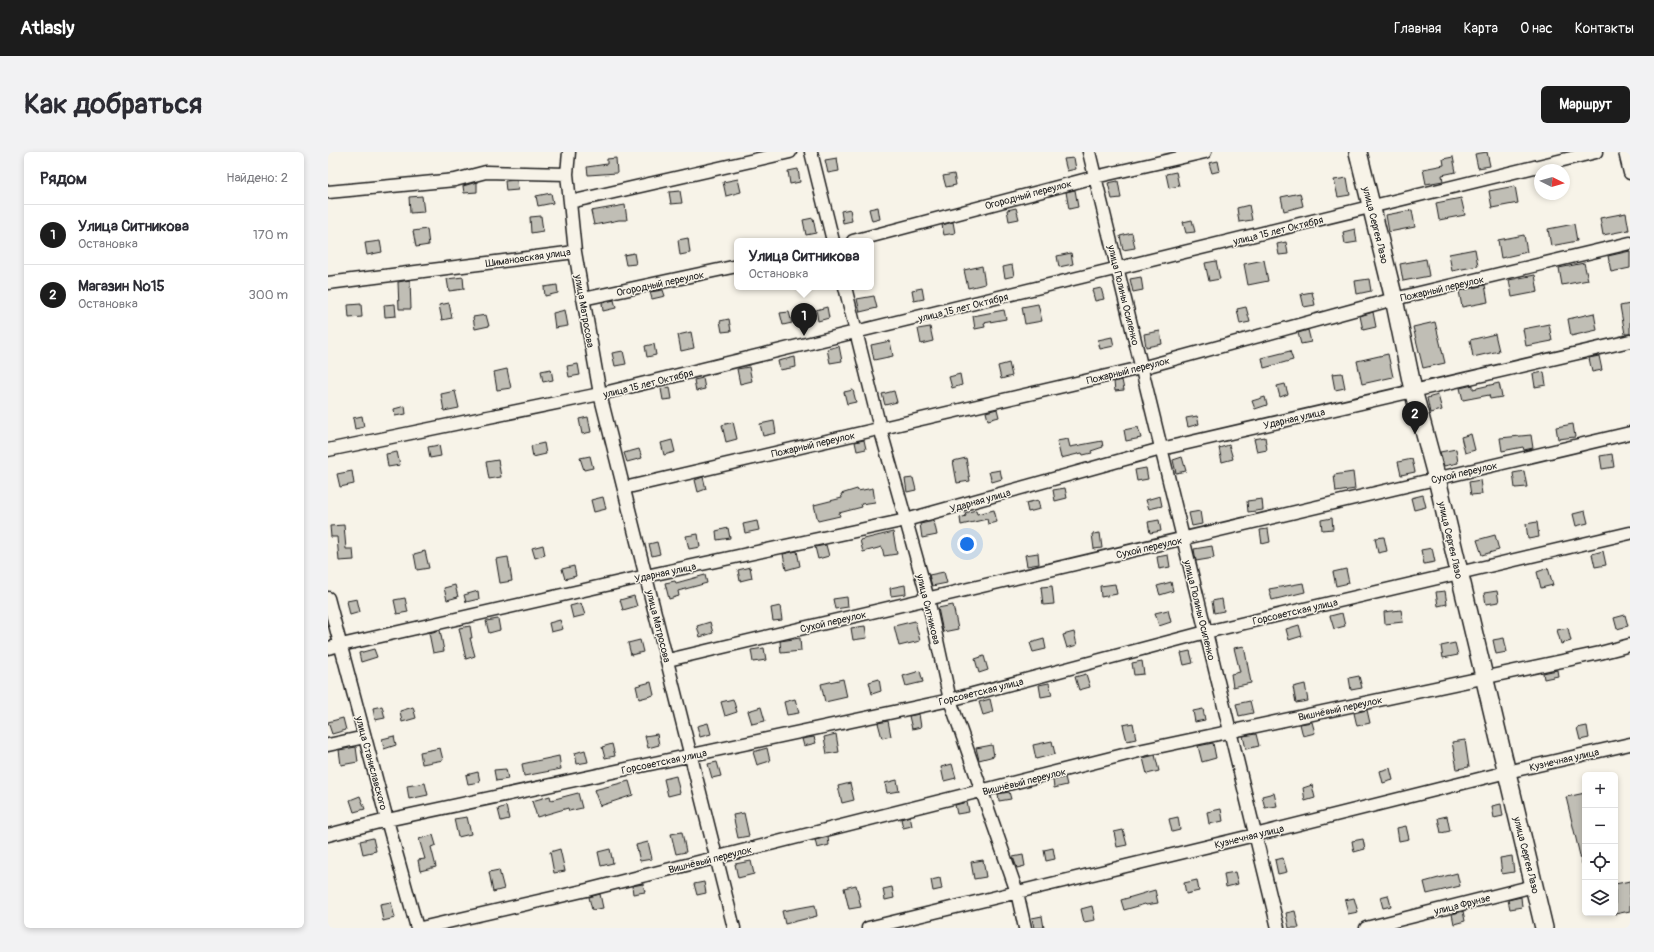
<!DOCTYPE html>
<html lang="ru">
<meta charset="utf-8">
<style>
:root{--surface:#fff;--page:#f2f2f3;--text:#2b2b33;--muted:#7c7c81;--line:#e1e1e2;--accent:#1c1c1c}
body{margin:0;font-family:Pangolin,sans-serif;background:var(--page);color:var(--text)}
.controls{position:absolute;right:12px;bottom:12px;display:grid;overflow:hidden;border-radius:6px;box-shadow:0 2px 6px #0003}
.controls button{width:36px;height:36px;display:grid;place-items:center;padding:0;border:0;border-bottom:1px solid var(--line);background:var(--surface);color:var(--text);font:20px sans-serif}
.compass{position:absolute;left:1206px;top:12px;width:36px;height:36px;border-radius:50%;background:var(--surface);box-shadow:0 2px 6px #0003;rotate:95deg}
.you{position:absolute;left:639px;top:392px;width:14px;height:14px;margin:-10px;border:3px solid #fff;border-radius:50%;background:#1a73e8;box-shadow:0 0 0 6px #1a73e833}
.badge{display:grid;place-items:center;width:26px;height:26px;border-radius:50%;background:var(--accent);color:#fff;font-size:13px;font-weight:700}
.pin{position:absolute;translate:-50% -33px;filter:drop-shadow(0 1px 2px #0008)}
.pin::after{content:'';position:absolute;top:21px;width:14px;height:12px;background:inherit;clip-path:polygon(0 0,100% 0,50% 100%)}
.popup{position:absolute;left:406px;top:86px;width:140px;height:52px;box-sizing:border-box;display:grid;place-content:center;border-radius:6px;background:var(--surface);filter:drop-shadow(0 1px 3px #0005);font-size:13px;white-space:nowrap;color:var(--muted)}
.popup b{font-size:15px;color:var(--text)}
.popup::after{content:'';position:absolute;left:50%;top:100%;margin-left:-8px;border:8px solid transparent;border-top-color:var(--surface)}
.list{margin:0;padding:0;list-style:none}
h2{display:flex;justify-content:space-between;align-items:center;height:52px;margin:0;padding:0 16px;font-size:17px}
h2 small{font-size:13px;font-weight:400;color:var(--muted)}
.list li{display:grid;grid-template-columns:26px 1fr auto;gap:12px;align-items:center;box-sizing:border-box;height:60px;padding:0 16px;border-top:1px solid var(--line)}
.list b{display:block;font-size:15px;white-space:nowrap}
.list p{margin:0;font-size:13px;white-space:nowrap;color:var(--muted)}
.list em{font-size:13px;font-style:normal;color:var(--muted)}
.icon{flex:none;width:22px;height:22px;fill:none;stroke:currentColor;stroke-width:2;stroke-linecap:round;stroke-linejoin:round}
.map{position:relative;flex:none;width:1302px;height:776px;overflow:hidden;border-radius:6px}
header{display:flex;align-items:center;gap:24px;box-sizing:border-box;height:56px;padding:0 20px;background:var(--accent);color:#fff}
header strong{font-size:19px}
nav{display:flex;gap:22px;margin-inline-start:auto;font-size:14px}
.intro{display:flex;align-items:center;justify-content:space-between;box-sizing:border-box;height:96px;padding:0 24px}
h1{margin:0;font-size:28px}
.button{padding:10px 18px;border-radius:6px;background:var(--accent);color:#fff;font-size:14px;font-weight:700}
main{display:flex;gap:24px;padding:0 24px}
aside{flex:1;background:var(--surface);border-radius:6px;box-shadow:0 2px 6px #0003}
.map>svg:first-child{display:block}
.building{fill:#c0beb5;stroke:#1c1c1c}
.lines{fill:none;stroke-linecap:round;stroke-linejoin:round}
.minor-casing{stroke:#1c1c1c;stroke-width:15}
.secondary-casing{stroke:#1c1c1c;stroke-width:20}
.minor{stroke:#f7f3e8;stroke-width:12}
.secondary{stroke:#f7f3e8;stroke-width:17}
.labels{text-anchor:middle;stroke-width:3;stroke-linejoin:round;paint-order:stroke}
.street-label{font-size:10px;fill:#1c1c1c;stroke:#f7f3e8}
</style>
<header>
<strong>Atlasly</strong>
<nav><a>Главная</a><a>Карта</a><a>О нас</a><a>Контакты</a></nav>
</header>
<div class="intro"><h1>Как добраться</h1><a class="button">Маршрут</a></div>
<main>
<aside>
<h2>Рядом<small>Найдено: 2</small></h2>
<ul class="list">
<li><span class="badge">1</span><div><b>Улица Ситникова</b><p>Остановка</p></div><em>170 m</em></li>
<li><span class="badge">2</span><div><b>Магазин №15</b><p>Остановка</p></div><em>300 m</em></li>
</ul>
</aside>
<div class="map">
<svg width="1302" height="776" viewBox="0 0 1302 776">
<rect width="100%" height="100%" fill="#f7f3e8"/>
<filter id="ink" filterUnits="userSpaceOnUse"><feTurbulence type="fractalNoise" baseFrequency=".025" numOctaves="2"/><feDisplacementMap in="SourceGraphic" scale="8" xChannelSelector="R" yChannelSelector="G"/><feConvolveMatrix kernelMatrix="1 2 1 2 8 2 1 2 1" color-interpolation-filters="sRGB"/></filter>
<g filter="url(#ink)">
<path class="building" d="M1159,0L1162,14L1150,16L1147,2Z
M1125,5L1128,20L1114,23L1115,29L1098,32L1095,17L1116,13L1115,7Z
M288,6L289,21L260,23L259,15L279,12V7Z
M509,6L511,19L500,21L497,8Z
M746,6L748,17L739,19L736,7Z
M890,9L892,19L884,21L881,11Z
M470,17L472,30L462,32L460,19Z
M848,20L851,34L841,36L838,22Z
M626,22L628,33L618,35L615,24Z
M1019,26L1022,43L1010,45L1006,28Z
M410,27L413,40L398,44L395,30Z
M189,28L190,38L178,39L177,29Z
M790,29L793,46L784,47L780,31Z
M149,30V40L136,41L135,34Z
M1187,34L1190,51L1164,56L1161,39Z
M747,38L750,55L741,57L738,40Z
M352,39L354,51L343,52L341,40Z
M223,41L225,51L210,54L208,44Z
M972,41L975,54L956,59L953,45Z
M94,44L96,60L82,61L81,45Z
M1133,46L1137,63L1111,68L1108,51Z
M297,53L299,68H291L266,73L263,59Z
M921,53L924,68L911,70L909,56Z
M550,55L552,67L544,69L541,57Z
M688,56L691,67L681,69L679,58Z
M522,57L524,69L515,71L513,59Z
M1084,58L1087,75L1061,80L1058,63Z
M1298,61L1301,78L1275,83L1272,66Z
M213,64L215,79L203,81L202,65Z
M485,66L488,81L478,83L475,68Z
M864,68L867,80L858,81L855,70Z
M625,70L627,81L616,83L614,73Z
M1246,72L1249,89L1223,94L1220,77Z
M99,77L101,93L88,95L85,79Z
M1027,77L1029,90L1017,92L1015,80Z
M804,81L807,96L795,98L792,84Z
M1196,83L1199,100L1173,106L1170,88Z
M360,86L362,101L352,103L350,88Z
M52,89L54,100L39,103L37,91Z
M958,90L960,102L951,103L949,92Z
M1147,97L1150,114L1124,119L1121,102Z
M1302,99V116L1283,120L1280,104Z
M306,101L308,112L298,113L296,103Z
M743,101L745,112L731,115L729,104Z
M1098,107L1101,124L1075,129L1072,112Z
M936,108L940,129L920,133L916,112Z
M888,109L892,127L881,129L877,111Z
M1256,111L1260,128L1234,133L1231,116Z
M684,113L686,124L677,126L675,115Z
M654,114L657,132L640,136L636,118Z
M1207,123L1210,140L1184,145L1181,128Z
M135,125L136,137L121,139L119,127Z
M813,125L815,138L805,140L802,127Z
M1041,127L1043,139L1029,142L1027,129Z
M82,128L83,157H71L70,130Z
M229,133L230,141L217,144L216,135Z
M1157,133L1160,150L1134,155L1131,139Z
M594,136L596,147L586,149L584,138Z
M773,136L776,147L767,149L764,138Z
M335,138L337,144L324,147L322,140Z
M984,140L987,153L976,155L973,142Z
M546,144L549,156L532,160L529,147Z
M286,148L288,156L275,159L274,151Z
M121,151L124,166L114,168L111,153Z
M33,152L34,165L21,166L20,153Z
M67,152L68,164L57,165L56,153Z
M710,152L714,169L697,172L694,155Z
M1302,152V182H1297L1292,154Z
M499,155L501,166L490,169L488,158Z
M918,155L922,170L912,172L909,157Z
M237,158L240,174L227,176L225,161Z
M676,158L678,167L656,171L657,175L647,177L645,164Z
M461,160L464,171L455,173L452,161Z
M1045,160L1048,175L1035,178L1032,164Z
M1266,161L1269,178L1243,184L1240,167Z
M158,163L161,174L147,177L145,165Z
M401,167L403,179L394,180L392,169Z
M1107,170L1117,211L1095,216L1085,175Z
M1221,172L1224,189L1198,194L1195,177Z
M602,175L605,189L593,192L590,177Z
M980,178L983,190L973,192L970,181Z
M832,179L834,192L818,195L816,182Z
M363,180L366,196L353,199L350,183Z
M1167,182L1171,199L1145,205L1142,188Z
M784,185L786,194L772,197L770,188Z
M562,189L565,204L546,208L543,193Z
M326,192L328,203L319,205L317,194Z
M511,194L514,209L502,211L499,197Z
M295,199L298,212L287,214L284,201Z
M962,199L965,208L936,216L934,206Z
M1060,202L1065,225L1034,232L1029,209Z
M1271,204L1274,218L1264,220L1261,206Z
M467,205L468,215L452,218L450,209Z
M681,211L684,224L673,227L670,214Z
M250,212L252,223L241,225L239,214Z
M421,215L424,229L412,232L409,217Z
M179,217L183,236L169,238L166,220Z
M223,217L225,228L215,230L213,219Z
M1216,220L1218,233L1207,235L1205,222Z
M1014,221L1017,236L1007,238L1004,222Z
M632,222L634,233L624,236L621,225Z
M375,226L377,237L368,239L366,228Z
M794,228L796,238L787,239L786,230Z
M1171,231L1174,245L1162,247L1161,243L1135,248L1132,236L1145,233V237Z
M957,232L960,242L952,245L949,234Z
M342,235L344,247L335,248L333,237Z
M525,238L528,250L519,252L516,240Z
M127,239L131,256L116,259L113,242Z
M566,239L569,250L557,253L554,242Z
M1110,243L1114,258L1102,261L1099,246Z
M937,245L939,253L927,257L924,249Z
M77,254L78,262L67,264L66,257Z
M669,257L671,265L660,268L658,260Z
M34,264L36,275L27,277L25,266Z
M869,264L871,272L860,275L858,266Z
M260,265L263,280L254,282L251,267Z
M446,269L448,281L435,284L432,272Z
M405,270L409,287L398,290L394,273Z
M1245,272L1247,285L1230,287L1228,275Z
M810,275L813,286L798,289L796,278Z
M1143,282L1147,298L1137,301L1133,285Z
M1203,283L1205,296L1196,298L1195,295L1174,299L1172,286Z
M937,285L939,298L929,300L926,287Z
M740,287L742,295L774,289L775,295L763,299L764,301L755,303L754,301L733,306L729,289Z
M344,288L347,300L336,303L333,291Z
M536,288L538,297L529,299L527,290Z
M216,291L218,302L205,305L203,294Z
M111,293L113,304L102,306L100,295Z
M901,293L905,307L894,310L891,296Z
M311,297L314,306L299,310L296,301Z
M1128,297L1130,311L1116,314L1112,300Z
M69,300L72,313L60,315L58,302Z
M1284,302L1286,315L1274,317L1272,304Z
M262,304L265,316L256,318L252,306Z
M854,305L858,319L848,321L845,308Z
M638,306L642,329L629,331L625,309Z
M1084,307L1087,320L1073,323L1070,310Z
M170,308L173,325L161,327L158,310Z
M818,316L820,327L809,329L807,318Z
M672,318L674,327L664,330L661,320Z
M24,319L26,332L12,335L9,322Z
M1196,319L1199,335L1187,336L1185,321Z
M1025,320L1027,337L1008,340L1006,323Z
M375,325L378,337L370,340L367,328Z
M585,326L588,338L579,340L577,327Z
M1152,328L1154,342L1143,343L1141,330Z
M545,336L547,350L533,352L534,355L511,361L512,364L490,369L486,353L514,346L513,342L529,337L530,339Z
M737,336L739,346L727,349L725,338Z
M1095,343L1098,355L1086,358L1083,346Z
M832,344L834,354L821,357L818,348Z
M275,345L278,357L266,360L263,348Z
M934,347L935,358L920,360L919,349Z
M710,348L712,357L700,360L698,351Z
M648,358L649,362L666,358L669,370L660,372L659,367L633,373L632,366L638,364L637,361Z
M872,359L874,372L864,374L861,361Z
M1257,359L1260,371L1248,374L1245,362Z
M1004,366L1005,377L994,378L993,368Z
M831,368L833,379L822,381L820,370Z
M429,369L431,378L417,381L415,372Z
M606,369L609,383L594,386L592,372Z
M1209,370L1211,385L1200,387L1198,372Z
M16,373L18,397H25L26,408L11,409L9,385H3L2,374Z
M400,376L402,386L389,388L388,379Z
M940,377L942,390L934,392L932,378Z
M565,380L569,402L556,404L554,395L535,400L532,388Z
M772,381L774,396L766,397L764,382Z
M370,382L372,395L361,397L358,384Z
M1167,383L1171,398L1154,403L1149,388Z
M1056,385L1059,399L1050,401L1047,386Z
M329,390L332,402L324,404L321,392Z
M215,393L217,403L207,406L204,396Z
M498,393L501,404L490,407L487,395Z
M884,394L886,406L868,409L866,397Z
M1104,396L1107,410L1096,412L1093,398Z
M97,399L101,416L89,418L86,402Z
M469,399L472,414L458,418L455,402Z
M1275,399L1278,413L1267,415L1264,402Z
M710,401L711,412L699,414L697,403Z
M840,403L842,415L831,417L829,405Z
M180,405L184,429L172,431L168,407Z
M246,414L248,424L237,427L234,417Z
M422,415L424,426L412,429L410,418Z
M1220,416L1225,433L1213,436L1209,420Z
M1018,417L1021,431L1008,434L1005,420Z
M616,420L619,431L604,434L601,423Z
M377,423L379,431L350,439L351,444L341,447L337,431L347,429L348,431Z
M843,430L845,439L832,443L829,434Z
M975,431L977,440L944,448L941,437Z
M787,432L789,442L773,445L772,434Z
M127,433L130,445L119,448L116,436Z
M577,433L578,442L563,444L562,436Z
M724,434L726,452L715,453L713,435Z
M150,439L151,447L138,450L136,443Z
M1117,439L1119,452L1110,454L1108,440Z
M1169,439L1171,450L1158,452L1156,441Z
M306,444L309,454L295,458L292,448Z
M519,445L520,455L507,457L505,447Z
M77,446L80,460L69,462L66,448Z
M29,447L32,460L22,463L19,449Z
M894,447L896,459L886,461L884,449Z
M253,451L257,463L245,466L242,454Z
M625,453L630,477L615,480L610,456Z
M452,454L454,468L445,469L443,456Z
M840,458L843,470L831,474L827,461Z
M1073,458L1075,470L1057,472L1056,460Z
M1014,461L1017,474L1006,477L1002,464Z
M1297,463L1300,474L1289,477L1286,466Z
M170,467L172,478L161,481L158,469Z
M232,468L235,477L223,480L221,471Z
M587,469L592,489L571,494L566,474Z
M382,470L385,481L372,485L369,474Z
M971,473L974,484L961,488L958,477Z
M142,474L144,486H142L147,504L138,507L131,476Z
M537,474L539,486L525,488L523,476Z
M1240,476L1243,489L1233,492L1229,478Z
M112,478L116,499L105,501L101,481Z
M746,480L749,493L739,496L735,483Z
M472,486L473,499L453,501L452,489Z
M1176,486L1179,500L1168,502L1165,488Z
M716,487L718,497L705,500L702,491Z
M312,488L315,500L303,503L300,491Z
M1127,491L1130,503L1115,506L1113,494Z
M916,494L923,531L905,535L903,522L912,520L906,496Z
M436,496L438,508L425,510L423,498Z
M46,497L49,505L33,510L31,501Z
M862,499L865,511L856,513L853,501Z
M656,504L660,518L651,521L647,507Z
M814,509L816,522L806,523L804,511Z
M1229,518L1230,524L1216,527L1215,521Z
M592,519L595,530L578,534L575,524Z
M758,522L762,535L751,538L747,525Z
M1031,524L1034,536L1023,538L1021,526Z
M515,527L519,545L497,550L493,532Z
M551,527L553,539L544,542L541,530Z
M323,530L326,543L311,547L308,534Z
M721,531L724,543L713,545L711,533Z
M977,532L980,549L968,551L965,535Z
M405,547L409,560L397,564L393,550Z
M467,547L471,561L459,563L456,550Z
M662,547L665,560L655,563L651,550Z
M922,549L925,561L911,564L908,552Z
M54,554L57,566L47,568L45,556Z
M85,555L88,566L74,570L72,559Z
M433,555L437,569L424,572L420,559Z
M875,557L877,568L867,570L865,559Z
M1039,558L1042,571L1029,574L1026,561Z
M591,562L593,575L584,577L581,564Z
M15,566L18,578L4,582L0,570Z
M560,569L563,584L554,586L550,571Z
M984,570L987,581L975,584L972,572Z
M380,571L383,582L372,585L369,574Z
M805,571L808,587L799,589L795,573Z
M1259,574L1261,586L1252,588L1249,576Z
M329,582L331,593L320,596L317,584Z
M508,582L511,600L499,602L496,585Z
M928,582L931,594L918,597L915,584Z
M66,584L68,593L56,597L54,587Z
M486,585L488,591L476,594L474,587Z
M1137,588L1141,615L1129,617L1124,590Z
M724,589L727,602L708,607L705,593Z
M885,591L888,606L874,610L870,594Z
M284,592L287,604L277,606L274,595Z
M664,593L666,604L651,608L648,596Z
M28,595L30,610L13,613L11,598Z
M112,596L115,608L94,612L92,600Z
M439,596L442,609L429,613L425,600Z
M257,598L260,610L249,612L247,601Z
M827,603L831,619L819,622L815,606Z
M231,604L233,617L196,624L194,612Z
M389,610L393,624L384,626L380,612Z
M624,612L628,626L616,629L613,615Z
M1062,616L1065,628L1055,631L1052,619Z
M178,617L180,627L168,629L166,618Z
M150,620L152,630L140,632L138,623Z
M348,624L352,641L340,644L336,627Z
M737,625L739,633L726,636L725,628Z
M569,628L571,639L559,641L557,631Z
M301,629L305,643L272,654L266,638Z
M97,631L100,643L81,647L79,634Z
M522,631L526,648L514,651L510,634Z
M984,633L987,646L977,649L975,636Z
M681,640L683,647L671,649L670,642Z
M250,641L254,656L241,659L240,656L209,665L204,649L222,644L223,648Z
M946,641L949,654L937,656L934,644Z
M1257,641V712H1254L1238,645Z
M32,644L37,657L26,660L22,648Z
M639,650L641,660L629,662L627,653Z
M1173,652L1175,664L1166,666L1164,654Z
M178,654L181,667L173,669L170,657Z
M893,657L895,669L881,672L879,660Z
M416,661L421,684L410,686L405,663Z
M582,664L584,674L575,676L573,667Z
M1119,664L1122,679L1113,681L1110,666Z
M139,665L143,682L130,685L126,667Z
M850,665L852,678L844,680L841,667Z
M1078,674L1081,687L1071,689L1069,676Z
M795,678L799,693L789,695L786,680Z
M354,680L358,700L348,702L343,682Z
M105,683L108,693L103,695L108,715L92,719L90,708L97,707L91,687Z
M500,685L501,693L489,696L487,688Z
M45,686L48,699L35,702L32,689Z
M1035,687L1037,697L1026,700L1024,689Z
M320,690L324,707L312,709L308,693Z
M725,696L727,707L718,709L716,698Z
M232,697L237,719L226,721L222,700Z
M282,697L285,711L273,714L270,700Z
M695,703L697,714L689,716L685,705Z
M1184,704L1186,720L1174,722L1172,706Z
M955,706L959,720L950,722L947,708Z
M655,708L658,725L646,727L643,710Z
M423,709L426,722L410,726L407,712Z
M171,718L176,737L165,740L161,720Z
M907,720L910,732L898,735L896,722Z
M1129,721L1132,734L1099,742L1096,730Z
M612,726L614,737L605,739L603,728Z
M869,728L871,739L858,742L856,731Z
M1302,729V759L1287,762V732Z
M376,730L378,741L369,743L366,732Z
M315,732L317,740L305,742L304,734Z
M528,733L533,755L521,757L516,736Z
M564,735L566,746L557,748L555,737Z
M827,738L830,751L818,753L817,752L796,758L793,748Z
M272,742L275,756L264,758L261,745Z
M1060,743L1063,754L1055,756L1052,745Z
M1193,745L1194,755L1182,757L1180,748Z
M1026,746L1030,760L1020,762L1017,748Z
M63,750L67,766L55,769L52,752Z
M487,753L489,764L457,772L454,759Z
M764,754L767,768L756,770L753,757Z
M967,759L971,776H961L958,761Z
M1135,759L1137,769L1126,772L1124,762Z
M714,764L716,776H706L704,766Z"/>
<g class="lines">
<g class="minor-casing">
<path id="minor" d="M241,0L239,22L242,50
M483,0L505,89
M761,0L950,776
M1297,0L1302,21
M0,40L127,28L158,20L239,22
M525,89L767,25L877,0
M247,100L272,242L406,776
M0,131L247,100L242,50L462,0
M517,135L552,276L600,447L622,548L689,740L697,776
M255,147L409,114
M0,298L272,242L1268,0
M296,336L813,216L1066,147L1302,91
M0,446L59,668L89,776
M0,496L318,424L578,368L833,297L1302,189
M340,508L1302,281
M0,593L37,585
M0,683L59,668L622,548L878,480L1302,381
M93,776L259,738L815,598L1272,501L1302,493
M540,776L927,683L1179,620L1302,592
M1038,776L1206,734"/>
</g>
<g class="secondary-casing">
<path id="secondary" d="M1030,0L1066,147L1085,238L1109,327L1216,776"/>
</g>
<use href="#minor" class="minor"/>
<use href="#secondary" class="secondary"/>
</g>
</g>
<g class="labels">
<g class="street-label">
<text transform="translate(700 42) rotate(-15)" y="4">Огородный переулок</text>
<text transform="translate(1048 73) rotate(76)" y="4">улица Сергея Лазо</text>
<text transform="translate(950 78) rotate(-14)" y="4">улица 15 лет Октября</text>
<text transform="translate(200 105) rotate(-8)" y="4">Шимановская улица</text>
<text transform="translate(332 131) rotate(-12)" y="4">Огородный переулок</text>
<text transform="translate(1114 136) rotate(-13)" y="4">Пожарный переулок</text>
<text transform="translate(796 143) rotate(76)" y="4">улица Полины Осипенко</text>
<text transform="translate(635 155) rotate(-14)" y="4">улица 15 лет Октября</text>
<text transform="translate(257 159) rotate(80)" y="4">улица Матросова</text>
<text transform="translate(800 218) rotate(-14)" y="4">Пожарный переулок</text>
<text transform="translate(320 231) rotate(-14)" y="4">улица 15 лет Октября</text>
<text transform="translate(966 266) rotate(-13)" y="4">Ударная улица</text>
<text transform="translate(485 292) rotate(-13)" y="4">Пожарный переулок</text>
<text transform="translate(1136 320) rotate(-13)" y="4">Сухой переулок</text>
<text transform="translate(652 348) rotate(-16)" y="4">Ударная улица</text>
<text transform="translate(1123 388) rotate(77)" y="4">улица Сергея Лазо</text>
<text transform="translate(821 395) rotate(-13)" y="4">Сухой переулок</text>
<text transform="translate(337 420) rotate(-12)" y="4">Ударная улица</text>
<text transform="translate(601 457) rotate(76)" y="4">улица Ситникова</text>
<text transform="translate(872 458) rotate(76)" y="4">улица Полины Осипенко</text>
<text transform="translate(967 459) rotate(-13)" y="4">Горсоветская улица</text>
<text transform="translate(505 469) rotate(-13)" y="4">Сухой переулок</text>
<text transform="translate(331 474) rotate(76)" y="4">улица Матросова</text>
<text transform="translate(653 539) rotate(-14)" y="4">Горсоветская улица</text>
<text transform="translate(1012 556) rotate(-12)" y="4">Вишнёвый переулок</text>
<text transform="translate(1236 607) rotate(-13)" y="4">Кузнечная улица</text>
<text transform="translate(336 609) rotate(-12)" y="4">Горсоветская улица</text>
<text transform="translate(44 611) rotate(75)" y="4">улица Станиславского</text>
<text transform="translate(696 629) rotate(-14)" y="4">Вишнёвый переулок</text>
<text transform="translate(921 684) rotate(-14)" y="4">Кузнечная улица</text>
<text transform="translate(1199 703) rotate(76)" y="4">улица Сергея Лазо</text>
<text transform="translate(382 707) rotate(-14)" y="4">Вишнёвый переулок</text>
<text transform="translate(1134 752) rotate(-14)" y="4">улица Фрунзе</text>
</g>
</g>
</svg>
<div class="controls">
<button>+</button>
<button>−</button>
<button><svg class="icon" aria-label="locate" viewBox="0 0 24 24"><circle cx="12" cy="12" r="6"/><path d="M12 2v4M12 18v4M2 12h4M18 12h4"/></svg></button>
<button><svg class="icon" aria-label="layers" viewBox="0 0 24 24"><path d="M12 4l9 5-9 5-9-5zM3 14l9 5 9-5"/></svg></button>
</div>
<svg class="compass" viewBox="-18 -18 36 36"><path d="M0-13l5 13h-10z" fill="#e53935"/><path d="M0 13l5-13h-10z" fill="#7c7c81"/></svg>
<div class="you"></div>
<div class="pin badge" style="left:476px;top:184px">1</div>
<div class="popup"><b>Улица Ситникова</b>Остановка</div>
<div class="pin badge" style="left:1087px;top:282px">2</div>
</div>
</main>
